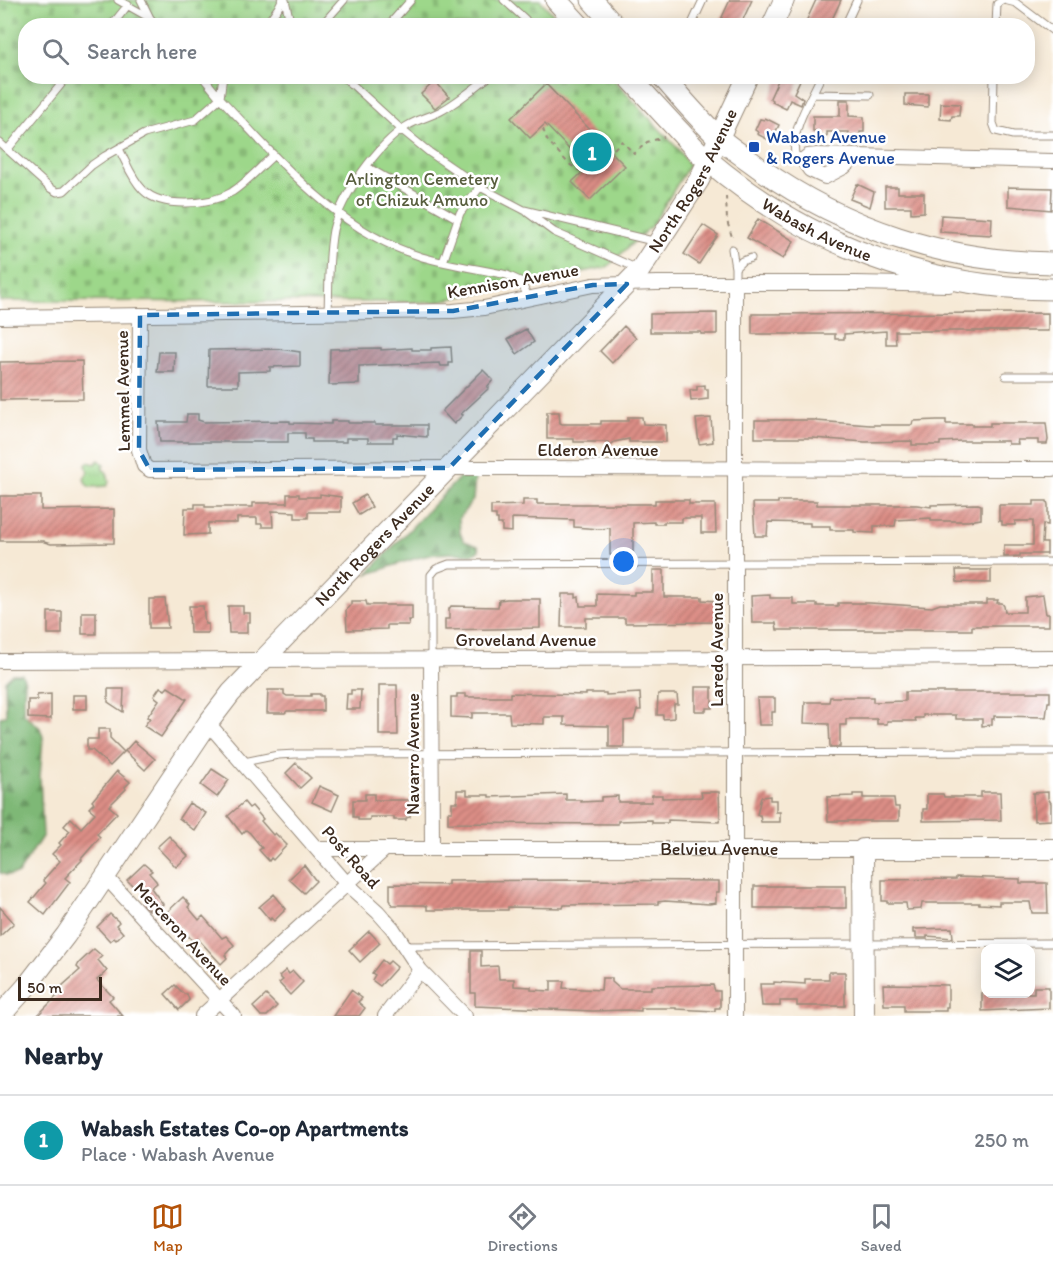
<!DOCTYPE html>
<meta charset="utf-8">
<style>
:root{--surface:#fff;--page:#f6f6f7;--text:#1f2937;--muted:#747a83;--line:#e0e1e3;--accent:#b45309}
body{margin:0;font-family:Itim,sans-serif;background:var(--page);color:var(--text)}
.controls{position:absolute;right:18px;bottom:18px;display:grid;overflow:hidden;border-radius:12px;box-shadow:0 3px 15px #0003}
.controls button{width:54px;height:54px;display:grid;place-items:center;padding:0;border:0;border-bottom:2px solid var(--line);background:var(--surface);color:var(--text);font:30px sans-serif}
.scale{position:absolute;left:18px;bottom:15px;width:84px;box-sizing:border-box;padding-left:6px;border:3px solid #3b2a1e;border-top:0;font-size:16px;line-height:21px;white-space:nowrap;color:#3b2a1e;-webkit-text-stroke:4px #fff;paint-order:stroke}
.you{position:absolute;left:624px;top:562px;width:21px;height:21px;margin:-15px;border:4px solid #fff;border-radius:50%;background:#1a73e8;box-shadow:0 0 0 9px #1a73e833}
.badge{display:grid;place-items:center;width:39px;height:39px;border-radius:50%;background:var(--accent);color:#fff;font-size:20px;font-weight:700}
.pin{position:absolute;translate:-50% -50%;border:3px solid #fff;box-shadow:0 2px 6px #0006}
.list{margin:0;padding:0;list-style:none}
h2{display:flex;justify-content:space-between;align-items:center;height:78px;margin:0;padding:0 24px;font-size:26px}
h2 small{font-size:20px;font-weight:400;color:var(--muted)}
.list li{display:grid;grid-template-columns:39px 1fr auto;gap:18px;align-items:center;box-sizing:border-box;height:90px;padding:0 24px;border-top:2px solid var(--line)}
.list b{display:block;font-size:22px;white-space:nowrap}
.list p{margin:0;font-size:20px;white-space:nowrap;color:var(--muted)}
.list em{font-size:20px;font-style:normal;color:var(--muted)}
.icon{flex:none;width:33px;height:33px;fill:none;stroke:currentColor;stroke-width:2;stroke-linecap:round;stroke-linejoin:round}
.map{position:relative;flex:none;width:1053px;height:1016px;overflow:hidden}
.search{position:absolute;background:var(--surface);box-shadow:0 3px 15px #0003;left:18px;right:18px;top:18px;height:66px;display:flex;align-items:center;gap:15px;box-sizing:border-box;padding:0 21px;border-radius:24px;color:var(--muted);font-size:22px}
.sheet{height:168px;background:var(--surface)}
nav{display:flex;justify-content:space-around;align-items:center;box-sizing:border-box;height:84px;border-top:2px solid var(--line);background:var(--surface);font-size:16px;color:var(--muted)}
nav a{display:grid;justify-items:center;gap:3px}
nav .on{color:var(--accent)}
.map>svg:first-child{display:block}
.grass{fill:url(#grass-tufts);stroke:#6c8054;stroke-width:1.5}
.forest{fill:url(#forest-firs);stroke:#5c714a;stroke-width:1.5}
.cemetery{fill:url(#cemetery-stones);stroke:#6c8054;stroke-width:1.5}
.building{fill:url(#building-hatch)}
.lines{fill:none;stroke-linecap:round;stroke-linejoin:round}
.lane-casing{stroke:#988a7a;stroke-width:9}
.street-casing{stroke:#988a7a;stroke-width:16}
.secondary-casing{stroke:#988a7a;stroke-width:22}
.primary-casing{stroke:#988a7a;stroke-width:23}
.path{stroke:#988a7a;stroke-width:2;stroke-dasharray:4.5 4.5;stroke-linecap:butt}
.lane{stroke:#fff;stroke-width:7}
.street{stroke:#fff;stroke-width:14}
.secondary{stroke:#fff;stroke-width:20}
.primary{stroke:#fff;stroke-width:21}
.marked{fill:#1f6fb2;fill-opacity:0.2;stroke:#1f6fb2;stroke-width:4.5;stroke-dasharray:12 8;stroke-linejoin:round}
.transit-dot{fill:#1a4fb4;stroke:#fff;stroke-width:2}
.labels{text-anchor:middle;stroke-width:5;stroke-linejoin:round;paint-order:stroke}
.transit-label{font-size:18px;fill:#164399;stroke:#fff;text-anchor:start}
.park-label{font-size:18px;fill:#585e3e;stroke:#fff}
.street-label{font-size:18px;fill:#3b2a1e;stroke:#fff}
</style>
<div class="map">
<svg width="1053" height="1016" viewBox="0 0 1053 1016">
<defs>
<pattern id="grass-tufts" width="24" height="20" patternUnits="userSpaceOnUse" patternTransform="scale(1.5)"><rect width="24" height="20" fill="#9dd78a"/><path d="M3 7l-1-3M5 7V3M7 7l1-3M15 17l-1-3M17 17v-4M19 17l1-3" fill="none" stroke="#88b977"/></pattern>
<pattern id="forest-firs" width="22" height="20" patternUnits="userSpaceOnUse" patternTransform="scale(1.5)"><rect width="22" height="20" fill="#7eb876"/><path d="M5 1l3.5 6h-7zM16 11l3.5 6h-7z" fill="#689660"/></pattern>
<pattern id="cemetery-stones" width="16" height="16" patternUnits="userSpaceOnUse" patternTransform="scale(1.5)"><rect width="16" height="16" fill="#9dd78a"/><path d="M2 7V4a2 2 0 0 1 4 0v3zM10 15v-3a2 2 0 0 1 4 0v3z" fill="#88b977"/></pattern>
<pattern id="building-hatch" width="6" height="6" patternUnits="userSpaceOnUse" patternTransform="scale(1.5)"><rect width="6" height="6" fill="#dc8e86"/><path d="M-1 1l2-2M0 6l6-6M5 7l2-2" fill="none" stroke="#b4746d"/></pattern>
</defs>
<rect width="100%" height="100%" fill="#fff"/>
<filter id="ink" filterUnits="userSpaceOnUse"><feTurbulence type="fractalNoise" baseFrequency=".0167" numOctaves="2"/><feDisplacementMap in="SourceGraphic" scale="12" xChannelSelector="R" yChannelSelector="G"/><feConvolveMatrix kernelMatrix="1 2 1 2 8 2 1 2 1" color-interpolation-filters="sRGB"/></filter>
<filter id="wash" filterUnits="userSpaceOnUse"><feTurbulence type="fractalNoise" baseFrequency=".008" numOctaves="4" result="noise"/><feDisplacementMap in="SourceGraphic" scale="24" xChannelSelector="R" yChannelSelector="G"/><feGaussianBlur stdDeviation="1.35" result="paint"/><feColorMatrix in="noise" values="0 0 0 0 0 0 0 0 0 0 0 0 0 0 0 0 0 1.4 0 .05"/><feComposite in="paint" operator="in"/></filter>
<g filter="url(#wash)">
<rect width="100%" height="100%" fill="#f6e9d5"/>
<path class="grass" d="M99,460L104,465L102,468L107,473L109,482L107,486L90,487L86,484L84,478L88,472L86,465L88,462L95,464Z"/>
<path class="forest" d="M460,477H475L473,500L459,518L460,533L464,541L478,546L479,550L474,554C461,554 449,552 436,554C412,557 390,568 367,574Z
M12,674H22L25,682L23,713L40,728L43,737L40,777L43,835L18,874L6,875L0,873V717L6,716L5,681Z"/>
<path class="cemetery" d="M0,0H540L563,25L26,26V76L611,77L678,149L689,165L653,224L607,267L434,302L0,301Z"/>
<g id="blocks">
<path class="building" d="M730,0H752L740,26H718Z
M816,0H841L829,26H804Z
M780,76H802L794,93L803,99L801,105L790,100L786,109L772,102L773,100L770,98Z
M435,81L449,97L435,108L421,94Z
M546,84L625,166L590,200L572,182L587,168L545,124L530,138L511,118Z
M905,94H928V107L905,105Z
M840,100H849V116L864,117V132H860V136H849V132H827V136L816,135V131H813V116H840Z
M941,103L960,104L959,116H952L951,120L940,119Z
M765,118L779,125L771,141L757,134L758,132L755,130L760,119L764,120Z
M857,184L874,192L870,207L850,199Z
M885,187H898V193H924V212L911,213V207H885Z
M1008,187L1052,188L1051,210L1008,206Z
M941,215L992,218L991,235L940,232Z
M758,219L794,241L783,259L747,238Z
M703,225L718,235L699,264L684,254Z
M717,313V334H701V332H650V314Z
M1048,313V331H895L896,344H886V331L844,334V339H835V334H752V314Z
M624,326L636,338L612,363L600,351Z
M526,329L534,342L517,354L508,339Z
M451,347L452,363H449V366H441L440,363L359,366V384L329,385L330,349L381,348V350L412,348V350H431V348Z
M279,349L300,352V366L270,367V371L238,372V386H208L209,350Z
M159,352H175L174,372H157Z
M82,361L83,399L0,400V362Z
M483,370L493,380L487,387L489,388L461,414L463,415L454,424L442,411Z
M705,385V389H708V399L691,401L690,390H697V386Z
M547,412H559L560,423L562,424H601V421H628V417H642L643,424L666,425V442H629V439L614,442L611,445L608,442H574V439H547Z
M187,414H198V420L204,422L290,421V423L331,424V421H348V423H375V425H427V437L397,434V437H393V442H368V438H346V442H312V439H305V433H288V442H160L158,422H186Z
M711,418L713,442L699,444L696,419Z
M755,420H816V421L870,425H912L913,421L937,420H946V424H972V426H990V423H1046L1048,440L1047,444H1038V440H1017L1018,444H1008V441H962L940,442V445H912V441L865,442L813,438H755Z
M287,494H299V497H320V494L341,497V512H308V518H295V512L272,511L273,527H262V524H257V518H237V523H208V534L184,535L185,508H195V504H205V507H253V503H287Z
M365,495L372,507L359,515L352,503Z
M0,496H41V510L114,509V543L51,544L44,542V541H0Z
M523,500H537V504H655V500H689V504H715L716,533H701V518H682V522H664V524H654V522L633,523V555H610V528L600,529L574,527V520L512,518V532L502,531V524H498V519H496V515H491V506L523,505Z
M778,501H817V505H917L931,507V505L978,504L981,505V519L968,521H931V518L896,520L895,526H874V533L854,532V530H830V526H810V523L768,522L767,536H755L753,503H778Z
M1034,501H1047L1048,505V525L1043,524L1042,543H1047V554H1020V556L1004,557V545H1033V521H1015V525H1002V521H999V505H1034Z
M653,570H664V597H702V600L718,601L717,622L625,623V618H586V627H561L562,594H576V598L579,597L580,606H597V594L634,595V592H653Z
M956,570H991V583L957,582Z
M770,595V598H793V604H817V606H838V603H870L932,607L940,604H987V600H998L997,603H1002L1004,606L1005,612H1025V597L1043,595L1046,614H1049V626H972V630H777L776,623H752L751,596Z
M149,599H165L168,628H149Z
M507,599H540V628L445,630V619H449V609L451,606L498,607L499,600Z
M351,601H366L367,605H412V620H408L409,625H387V629L347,630L346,610L351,604Z
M189,606H203L205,624H208V633H190Z
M228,606H243V613H250V622H247V633H229Z
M48,612H62V634H48Z
M82,612H96V634H82Z
M379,685H397L398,735H379Z
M160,687L165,690L168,687L187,699L161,737L144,726L150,718L147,717L159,700L154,696Z
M695,687H712V708H706V711H695Z
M108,689H124L123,712L108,702Z
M268,690H284V694L287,696H311V694H320V696H323V711H287L285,713H267Z
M351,690H361L360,709H346L347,694H351Z
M905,692H1050V702H1048L1046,717L994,716V719H992V725L982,726V719H956V715H923V718H915L916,721H887V724H877V719H846V725H840V747H830L829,724L804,723L805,702H829L830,697H873V702L905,701Z
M510,693L586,695V693H606V695L640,693L641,710H637L634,720L624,721V747H609V726L564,725V717H544V724L510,723L509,713H472V718L451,717V697H457V694H466V697H510Z
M51,694V719L28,718V700H37V695Z
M658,694H677L678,704H674V718L663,719V715H657Z
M73,695H87V709H73Z
M757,698H775V712H772V725H759Z
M98,729H110V738L124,752L110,766L92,750H87V739H98Z
M134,741L155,759L145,770L125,751Z
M296,763L311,778L300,788L286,773Z
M212,769L229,780L217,797L201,785Z
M117,771L130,782L125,787L126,789L109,806L117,813L97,834L100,837L81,859L82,860L65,878L70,882L45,915L30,902L46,883L43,880L60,861L52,854L61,845L59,843L70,831L64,826L71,818L81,828L95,813L89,808L94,803L92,801Z
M319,786L339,795L332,811L312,802Z
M457,790H467V795H489V797L566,794V800H581V802L601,801V797L618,796V802H651L652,795H662V798L702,797L701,792H719L720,817L719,822L668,820V823H652V820L618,821V824L448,823V812H452V802H457Z
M981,792H1000L1001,820L923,821V809H927V794H943L944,797H981Z
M1048,792V798L1051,803V820L1034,821L1033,793Z
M365,794H374V800H410V817L406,818V820H394V817H370V820H358V817H353V800H365Z
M853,794H863V798H894L895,807H899V821H828L827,797L853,796Z
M770,796V800H776V812H780V822H761L760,815H757L761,797Z
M244,802L249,808L252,806L263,819L261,821L273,835L275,833L287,845L273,860L271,858L269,861L259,850L262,848L250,833L246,830L242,834L228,816Z
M189,803L206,813L195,831L179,818Z
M169,836L188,856L176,867L157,847Z
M144,864L152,871L149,873L156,881L157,883L151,888L163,904L158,908L156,905L149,910L143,904L150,899L137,885L134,887L127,880Z
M304,865L316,881L304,893L289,879Z
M956,877L1020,879V883H1047L1048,913H1032L1030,902H999V905L979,904V903H922L921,909L907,910L906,903H887V901H882V880L956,879Z
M574,880L719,881V892H716V903L709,904L665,901L658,902V904L564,905L563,908L508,907V910H427V906L423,905H392L390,899V884L448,885V881Z
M754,886H846V908H754Z
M274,894L286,909L274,921L271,918L270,920L259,907Z
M183,897L190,905L188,907L199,920L203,916L222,938L226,936L234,945L225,955L227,958L221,964L198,939L195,943L166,913Z
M0,907L14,923L0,936Z
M110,914L119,922L116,925L123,933L116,940L114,938L110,941L97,927Z
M952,928L953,938L927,936V938H916V933H913V929Z
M369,931L380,943L360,962L349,950Z
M94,949L102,956L98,960L107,971L97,980L113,997L109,1000L123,1016H37L63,990L61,987L80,970L77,967L79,963Z
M471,951H481V967L498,966L499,979H514V986L531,987V990L551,991V981H564L563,988L601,990L602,978H612V982L620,989H651V986L713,985L715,991H720V1008H715V1011L676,1009V1008H641V1011L627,1010L593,1011L475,1006V993H471Z
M382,960L387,964L390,961L397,967L380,986L372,980L375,975L372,973Z
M286,970L289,974L293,971L303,982L290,995L279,983L283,980L279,976Z
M829,972H845V1006H797V1001H780V1006H762L760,984H774V982L805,984V979H829Z
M883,984L948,985V1007H946V1011H904V1005H884Z
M175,985L184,994H187L189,1000L179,1010L165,994Z
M1034,987H1049V1008L982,1011V993H1034Z
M351,990L362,998L358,1002L365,1008L359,1016H333Z
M266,995L277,1006L267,1016H261L253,1007Z"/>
</g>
</g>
<g filter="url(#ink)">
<use href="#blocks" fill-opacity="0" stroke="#988a7a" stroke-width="1.5"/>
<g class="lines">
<g class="lane-casing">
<path id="lane" d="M118,0L150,18
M141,0L150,18L157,26
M285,0L291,26
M504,0L525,19L529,26
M1004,0L1016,3L1053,31
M111,26L128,5
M265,26L278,8L282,0
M321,26L344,0
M388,26L411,0
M691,26L703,0
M845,26L857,0
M996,26L997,4L1003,0
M223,76L220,98C278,159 338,232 422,257C450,265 479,269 507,275L520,281L529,298
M343,76L402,130L429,152L480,187L524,210L657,242
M994,76L993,123L996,131L1013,135H1053
M813,94L870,95
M0,143L50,188L57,192L64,191L92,165L105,156L144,134L195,120L220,98L202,76
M8,149L68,76
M119,149C126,162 132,179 143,190C162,209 210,205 232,192C247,182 260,167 274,155
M803,160L795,154C791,128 811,99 821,76
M367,167L458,219
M528,213L554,232L638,269
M732,249L735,268
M443,262L460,213L480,187
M735,284V268L742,261L751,258
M328,313C329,286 328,257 333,230C341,196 377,145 407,126C418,119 430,117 441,111C458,102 474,88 490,76
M1006,376H1053
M431,658V575L436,569L449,564L1053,562
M244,762L278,755L296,754L1053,752
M404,946L1053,943"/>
</g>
<g class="street-casing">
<g id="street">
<path d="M855,157L844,167L825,177L810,170L803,160L808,156L817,155L1053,161"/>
<path d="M735,284V1016"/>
<path d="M140,315L139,450L144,466L150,470L449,468L1053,469"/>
<path d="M0,317L453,311L484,308L593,285L657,283H856L949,285"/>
<path d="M431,658L432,849"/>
<path d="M0,661L1053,657"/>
<path d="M208,723L347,884L378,912L393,929L420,970L465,1016"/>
<path d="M319,849H385"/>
<path d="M105,876L234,1016"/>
<path id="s1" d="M202,1016L385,849H863"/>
<path d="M385,1016L420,970"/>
</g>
</g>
<g class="secondary-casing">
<g id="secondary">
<path d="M772,26L784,0"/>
<path id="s2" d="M0,1016L26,987L66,935L208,723L231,693L640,270L699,180L748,76"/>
<path d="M864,1016L863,849H1053"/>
</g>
</g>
<g class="primary-casing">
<g id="primary">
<path d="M556,0L580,26"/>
<path d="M592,0L615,26"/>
<path id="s3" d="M628,76C646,95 663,114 681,133C690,143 699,154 710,162C806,243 927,289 1053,289"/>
<path d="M662,76C680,97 698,118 718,137C730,148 745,157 758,167C845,229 947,262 1053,263"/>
</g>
</g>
<path class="path" d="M543,129L547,140L569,164L580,171
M614,149L622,141L634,154L647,142L664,137
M726,196L727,221L733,240"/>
<use href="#lane" class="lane"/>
<use href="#street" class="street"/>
<use href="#secondary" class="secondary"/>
<use href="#primary" class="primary"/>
</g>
</g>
<path class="marked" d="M627,284L449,468L150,470L139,450L140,315L453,311L593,285Z"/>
<rect class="transit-dot" x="748" y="141" width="12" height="12" rx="3"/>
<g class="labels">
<g class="transit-label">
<text x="766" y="143">Wabash Avenue<tspan x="766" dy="21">&amp; Rogers Avenue</tspan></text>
</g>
<g class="park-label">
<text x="422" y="185">Arlington Cemetery<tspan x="422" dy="21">of Chizuk Amuno</tspan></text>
</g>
<g class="street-label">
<text dy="6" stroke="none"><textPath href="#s2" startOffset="1090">North Rogers Avenue</textPath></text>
<text dy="6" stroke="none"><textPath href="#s3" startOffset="246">Wabash Avenue</textPath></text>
<text transform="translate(513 281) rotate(-10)" y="6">Kennison Avenue</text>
<text transform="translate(123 391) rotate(-91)" y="6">Lemmel Avenue</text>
<text x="598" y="456">Elderon Avenue</text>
<text dy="6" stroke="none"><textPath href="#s2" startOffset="604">North Rogers Avenue</textPath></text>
<text x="526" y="646">Groveland Avenue</text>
<text transform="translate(717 650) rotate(-90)" y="6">Laredo Avenue</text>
<text transform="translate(413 754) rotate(-90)" y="6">Navarro Avenue</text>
<text dy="6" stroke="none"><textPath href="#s1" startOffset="582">Belvieu Avenue</textPath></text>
<text transform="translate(351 857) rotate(48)" y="6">Post Road</text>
<text transform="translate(183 934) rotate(47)" y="6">Merceron Avenue</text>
</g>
</g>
</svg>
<div class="controls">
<button><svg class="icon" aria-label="layers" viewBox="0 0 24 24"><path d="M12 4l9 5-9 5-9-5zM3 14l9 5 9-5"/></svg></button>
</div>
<div class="scale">50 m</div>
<div class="you"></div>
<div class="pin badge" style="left:592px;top:152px;background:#0f9aa8">1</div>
<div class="search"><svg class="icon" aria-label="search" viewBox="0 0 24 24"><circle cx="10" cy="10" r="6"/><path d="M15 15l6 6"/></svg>Search here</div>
</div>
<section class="sheet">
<h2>Nearby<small></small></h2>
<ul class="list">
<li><span class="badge" style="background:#0f9aa8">1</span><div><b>Wabash Estates Co-op Apartments</b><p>Place · Wabash Avenue</p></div><em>250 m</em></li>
</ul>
</section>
<nav>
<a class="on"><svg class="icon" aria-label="map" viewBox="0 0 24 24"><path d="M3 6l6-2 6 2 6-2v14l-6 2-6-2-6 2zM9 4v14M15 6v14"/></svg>Map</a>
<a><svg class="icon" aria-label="directions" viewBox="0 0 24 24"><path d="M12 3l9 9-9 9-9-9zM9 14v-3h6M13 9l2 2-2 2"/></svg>Directions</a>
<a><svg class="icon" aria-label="saved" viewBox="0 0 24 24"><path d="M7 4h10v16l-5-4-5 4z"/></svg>Saved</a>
</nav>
